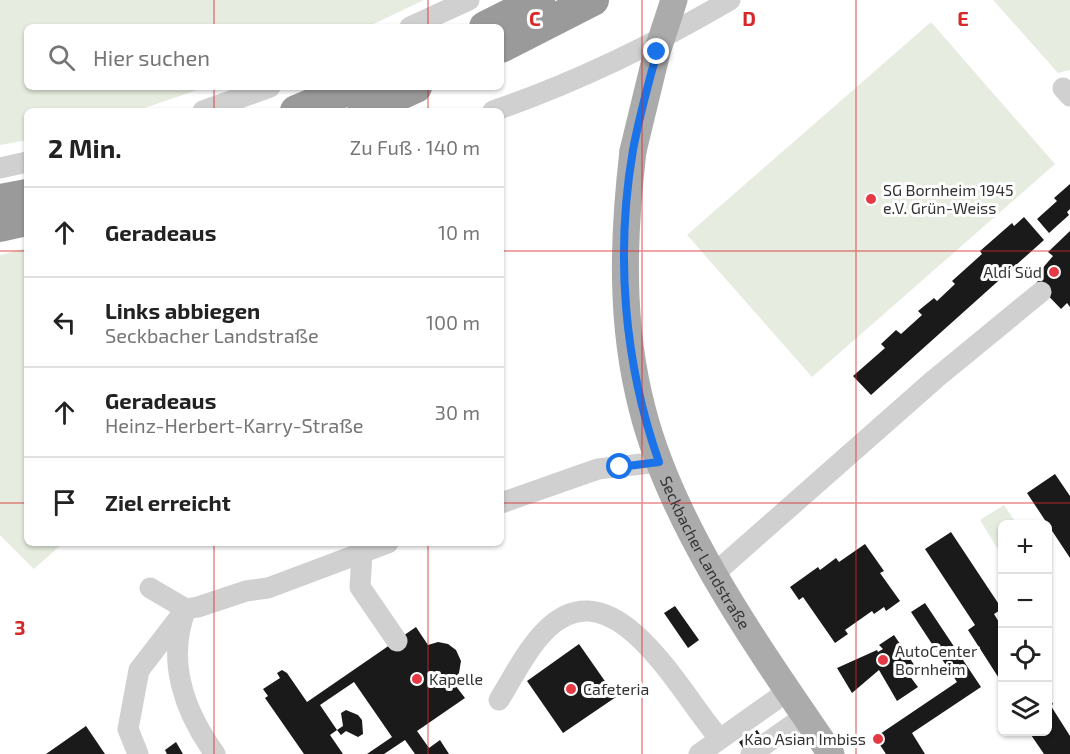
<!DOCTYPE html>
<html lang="de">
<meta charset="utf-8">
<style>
:root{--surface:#fff;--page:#f2f2f2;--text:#222;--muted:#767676;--line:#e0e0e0}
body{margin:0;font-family:"Exo 2",sans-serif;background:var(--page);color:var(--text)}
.controls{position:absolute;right:18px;bottom:18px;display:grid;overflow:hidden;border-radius:9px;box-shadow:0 2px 4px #0004}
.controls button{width:54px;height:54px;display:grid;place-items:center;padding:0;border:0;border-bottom:2px solid var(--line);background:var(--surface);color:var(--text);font:30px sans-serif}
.stop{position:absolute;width:18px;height:18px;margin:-14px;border:4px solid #1a73e8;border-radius:50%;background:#fff}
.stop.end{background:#1a73e8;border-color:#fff;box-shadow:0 2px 6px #0008}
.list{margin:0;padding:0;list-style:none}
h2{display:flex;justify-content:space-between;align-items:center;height:78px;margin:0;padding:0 24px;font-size:26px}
h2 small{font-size:20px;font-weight:400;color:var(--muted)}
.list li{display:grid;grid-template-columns:39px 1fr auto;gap:18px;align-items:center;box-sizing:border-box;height:90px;padding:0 24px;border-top:2px solid var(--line)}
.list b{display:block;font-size:22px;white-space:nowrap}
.list p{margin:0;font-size:20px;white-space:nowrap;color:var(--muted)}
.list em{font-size:20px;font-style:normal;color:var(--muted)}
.icon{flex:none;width:33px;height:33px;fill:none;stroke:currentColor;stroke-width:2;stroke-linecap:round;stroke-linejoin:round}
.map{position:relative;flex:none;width:1070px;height:754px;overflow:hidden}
.search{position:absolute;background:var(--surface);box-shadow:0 2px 4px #0004;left:24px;top:24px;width:480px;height:66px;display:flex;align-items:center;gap:15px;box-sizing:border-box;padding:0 21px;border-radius:9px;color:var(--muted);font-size:22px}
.panel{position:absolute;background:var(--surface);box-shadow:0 2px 4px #0004;left:24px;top:108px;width:480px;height:438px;border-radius:9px}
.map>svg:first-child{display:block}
.green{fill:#e6ecdf}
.building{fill:#1a1a1a}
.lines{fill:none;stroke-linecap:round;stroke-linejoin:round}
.minor{stroke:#d0d0d0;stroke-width:21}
.major{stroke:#ababab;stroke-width:27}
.highway{stroke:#9a9a9a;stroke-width:32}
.major-bridge{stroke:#ababab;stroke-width:27}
.route{stroke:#1a73e8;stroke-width:8}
.grid{fill:none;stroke:#d62828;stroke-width:1.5;stroke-opacity:0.55}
.poi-dot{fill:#e63946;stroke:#fff;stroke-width:2}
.labels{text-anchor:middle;stroke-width:6;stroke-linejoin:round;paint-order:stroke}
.poi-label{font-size:16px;fill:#333;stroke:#fff;text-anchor:start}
.street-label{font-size:16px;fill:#333;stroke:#fff}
.grid-label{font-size:20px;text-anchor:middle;font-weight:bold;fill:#d62828;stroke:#fff;stroke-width:6;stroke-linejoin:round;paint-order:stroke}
</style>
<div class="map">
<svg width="1070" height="754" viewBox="0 0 1070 754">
<rect width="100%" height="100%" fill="#fff"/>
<path class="green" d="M0,0H424L367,27H27V87H206L136,111H27V140L0,145Z
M993,0H1070V70L1058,73Z
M931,22L1055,164L812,377L687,235Z
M27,248V543H63L34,569L0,535V255Z
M1004,505L1017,524H1002V556L980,520Z"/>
<path class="building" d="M1070,184V209L1067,212L1069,215L1049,233L1037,219L1057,201L1054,198Z
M1024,217L1044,240L871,395L853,376L885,348L881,344L896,330L901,334L922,315L918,311L934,298L937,301L955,284L952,281L982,254L980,251L1012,223L1014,226Z
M1070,231V307L1067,303L1061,309L1036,283L1039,280L1035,277L1053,256L1048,252Z
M1055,474L1070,496V558L1027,493Z
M951,532L1002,609L994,614L1002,627V683L968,630L975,625L925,549Z
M865,544L884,571L880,573L900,601L886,611L884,607L874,614L872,611L845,630L848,634L835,643L803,597L799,600L790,587L818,567L820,570L836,558L839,562Z
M925,603L981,687L912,733L925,754H886L876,739L877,736L957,682L911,612Z
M675,606L699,640L688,648L664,613Z
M416,627L428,645L438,642L448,644L456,650L461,661L459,673L452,681L465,698L417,731L429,748L440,740L449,754H415L405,740L384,754H367L392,737L354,682L320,705L337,730L330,735L343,754H304L265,698L268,696L263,689L280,678L277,673L282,670L287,673L307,702Z
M894,635L917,669L909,675L918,687L897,701L879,670L852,693L837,668L877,650L878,652L883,649L879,645Z
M579,644L616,697L563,733L527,681Z
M1048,696L1053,704L1051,706L1070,736V754H1044L1029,732H1048Z
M346,710L358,715L362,720L363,734L358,737L346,731L341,735L337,730L343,726L341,713Z
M86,726L105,754H46Z
M757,730L761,736L743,748L739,742Z
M176,742L183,754H167L165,750Z"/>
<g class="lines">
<path class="minor" d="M410,27L469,0
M1063,88L1070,96
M203,111L270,87
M493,111C575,83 655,44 730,0
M0,168L27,162
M501,503L598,469L659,462
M362,553L360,587L397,641
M715,573L935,379L1041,292
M150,588L186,609L198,607L246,591L268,588L388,543
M499,700C514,676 527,648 548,628C616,564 682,697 720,739
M138,754L128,729L139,670L186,609C166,660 184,711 215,754
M699,754L788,691
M751,754L805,716"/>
<path class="major" id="s1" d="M633,151C623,237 620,323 642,408C672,528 762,653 831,754"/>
<path class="highway" d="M485,27L539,0
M501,47L593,0
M296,111L354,87
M363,111L416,87
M0,200L27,195
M0,226L27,220"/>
<path class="major-bridge" d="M633,151L657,52L674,0"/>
</g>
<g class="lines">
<path class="route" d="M620,467L659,462C624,363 615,254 633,150C639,117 648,85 657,52"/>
</g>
<path class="grid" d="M214,0V27M428,0V27M642,0V754M856,0V754M214,87V111M428,87V111M0,251H27M501,251H1070M0,503H27M501,503H1070M214,543V754M428,543V754"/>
<g class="poi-dot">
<circle cx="871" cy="199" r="6"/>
<circle cx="1054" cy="272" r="6"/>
<circle cx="883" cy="660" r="6"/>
<circle cx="417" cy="679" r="6"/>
<circle cx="571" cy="689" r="6"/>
<circle cx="878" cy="739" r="6"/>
</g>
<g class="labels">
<g class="poi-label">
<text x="883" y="196">SG Bornheim 1945<tspan x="883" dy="18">e.V. Grün-Weiss</tspan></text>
<text x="1042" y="278" text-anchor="end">Aldi Süd</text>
<text x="895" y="657">AutoCenter<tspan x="895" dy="18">Bornheim</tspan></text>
<text x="429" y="685">Kapelle</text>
<text x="583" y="695">Cafeteria</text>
<text x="866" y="745" text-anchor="end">Kao Asian Imbiss</text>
</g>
<g class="street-label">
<text dy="6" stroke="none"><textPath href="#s1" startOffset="417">Seckbacher Landstraße</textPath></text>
</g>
</g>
<g class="grid-label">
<text x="535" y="26">C</text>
<text x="749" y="26">D</text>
<text x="963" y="26">E</text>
<text x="20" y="635">3</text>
</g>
</svg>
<div class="controls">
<button>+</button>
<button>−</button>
<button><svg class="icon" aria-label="locate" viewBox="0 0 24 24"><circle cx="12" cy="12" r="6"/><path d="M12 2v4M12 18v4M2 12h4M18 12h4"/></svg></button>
<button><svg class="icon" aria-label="layers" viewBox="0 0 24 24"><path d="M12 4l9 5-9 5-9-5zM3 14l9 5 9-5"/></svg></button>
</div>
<div class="stop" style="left:620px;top:467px"></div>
<div class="stop end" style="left:657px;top:52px"></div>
<div class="search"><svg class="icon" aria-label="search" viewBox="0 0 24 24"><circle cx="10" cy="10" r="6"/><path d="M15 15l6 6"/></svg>Hier suchen</div>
<section class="panel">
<h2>2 Min.<small>Zu Fuß · 140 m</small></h2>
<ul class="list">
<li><svg class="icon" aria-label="ahead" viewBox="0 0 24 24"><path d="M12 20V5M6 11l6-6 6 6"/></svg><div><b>Geradeaus</b></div><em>10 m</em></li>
<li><svg class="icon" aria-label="left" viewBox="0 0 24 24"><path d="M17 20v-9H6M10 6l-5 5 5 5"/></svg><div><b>Links abbiegen</b><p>Seckbacher Landstraße</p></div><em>100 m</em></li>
<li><svg class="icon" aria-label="ahead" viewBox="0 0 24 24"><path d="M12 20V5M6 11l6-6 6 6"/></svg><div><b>Geradeaus</b><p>Heinz-Herbert-Karry-Straße</p></div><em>30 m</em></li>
<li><svg class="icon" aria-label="arrive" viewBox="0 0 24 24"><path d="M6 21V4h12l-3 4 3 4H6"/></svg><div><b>Ziel erreicht</b></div></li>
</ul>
</section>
</div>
